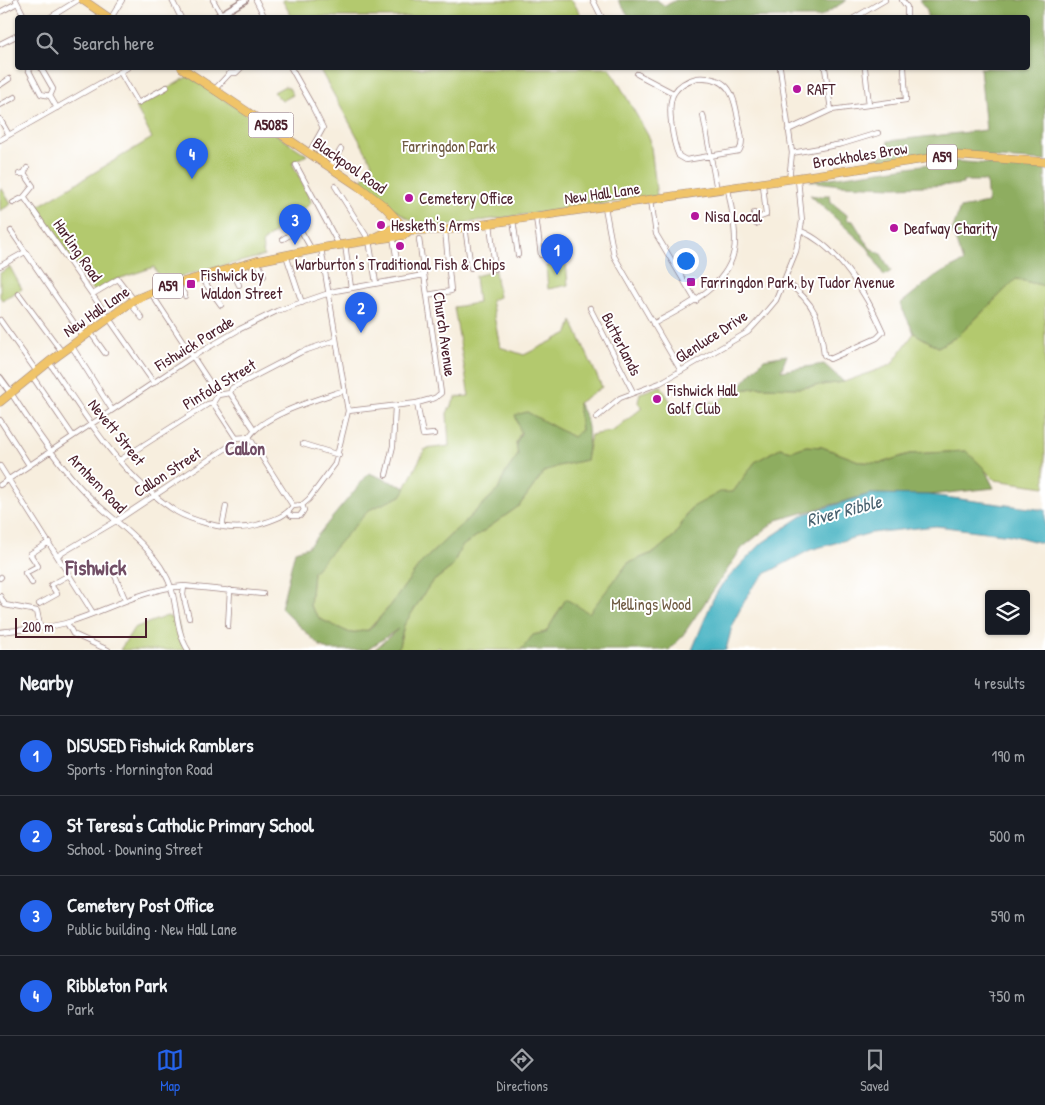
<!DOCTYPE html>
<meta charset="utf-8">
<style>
:root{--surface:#171b24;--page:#242831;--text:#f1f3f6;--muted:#9ea1a6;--line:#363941;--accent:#2563eb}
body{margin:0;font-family:"Patrick Hand",sans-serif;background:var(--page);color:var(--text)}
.controls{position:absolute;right:15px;bottom:15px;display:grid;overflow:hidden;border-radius:5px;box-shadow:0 1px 4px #0004}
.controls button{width:45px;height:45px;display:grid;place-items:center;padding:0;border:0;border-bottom:1px solid var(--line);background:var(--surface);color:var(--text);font:25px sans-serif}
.scale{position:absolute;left:15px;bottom:12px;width:132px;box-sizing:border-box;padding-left:5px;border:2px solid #4a1f2b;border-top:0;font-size:14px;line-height:18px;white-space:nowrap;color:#4a1f2b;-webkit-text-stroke:4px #fff;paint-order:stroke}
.you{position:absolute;left:685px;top:260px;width:18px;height:18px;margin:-12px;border:4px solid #fff;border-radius:50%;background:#1a73e8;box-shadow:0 0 0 8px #1a73e833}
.badge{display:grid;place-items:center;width:32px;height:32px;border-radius:50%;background:var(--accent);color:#fff;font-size:16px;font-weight:700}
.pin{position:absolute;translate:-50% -41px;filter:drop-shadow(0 1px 2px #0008)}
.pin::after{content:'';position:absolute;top:26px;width:18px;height:15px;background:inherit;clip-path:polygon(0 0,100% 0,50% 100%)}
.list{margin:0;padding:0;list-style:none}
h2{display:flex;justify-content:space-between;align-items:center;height:65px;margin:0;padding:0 20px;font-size:21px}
h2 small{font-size:16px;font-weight:400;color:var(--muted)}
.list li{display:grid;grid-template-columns:32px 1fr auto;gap:15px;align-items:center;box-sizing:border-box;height:80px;padding:0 20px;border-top:1px solid var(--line)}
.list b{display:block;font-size:19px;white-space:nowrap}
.list p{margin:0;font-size:16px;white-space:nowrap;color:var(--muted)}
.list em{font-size:16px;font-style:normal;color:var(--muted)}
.icon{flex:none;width:28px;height:28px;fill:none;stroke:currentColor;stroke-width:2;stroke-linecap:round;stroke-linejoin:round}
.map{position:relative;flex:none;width:1045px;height:650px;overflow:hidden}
.search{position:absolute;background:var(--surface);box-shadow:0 1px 4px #0004;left:15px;right:15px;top:15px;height:55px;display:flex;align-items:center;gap:12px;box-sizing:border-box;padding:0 18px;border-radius:5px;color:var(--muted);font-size:19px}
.sheet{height:385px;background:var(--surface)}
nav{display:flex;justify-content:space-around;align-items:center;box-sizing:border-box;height:70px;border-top:1px solid var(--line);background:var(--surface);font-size:14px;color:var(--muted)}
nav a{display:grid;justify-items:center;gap:2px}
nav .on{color:var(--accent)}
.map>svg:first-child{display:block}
.green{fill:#b3c96e;stroke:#7e744c}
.forest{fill:#8ead61;stroke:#6c6646}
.water{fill:#45b2c2;stroke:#486876}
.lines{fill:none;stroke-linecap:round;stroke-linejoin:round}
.minor-casing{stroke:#a08684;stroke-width:6}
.tertiary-casing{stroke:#a08684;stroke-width:8}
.trunk-casing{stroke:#a08684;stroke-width:9}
.minor{stroke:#fff;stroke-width:4.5}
.tertiary{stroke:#fff;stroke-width:5.5}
.trunk{stroke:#f0c469;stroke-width:8}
.poi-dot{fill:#b5179e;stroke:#fff;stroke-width:2}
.labels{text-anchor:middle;stroke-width:4;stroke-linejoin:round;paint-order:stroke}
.shield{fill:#fff;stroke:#80626b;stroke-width:1}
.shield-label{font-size:15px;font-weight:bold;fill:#4a1f2b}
.poi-label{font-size:16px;fill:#4a1f2b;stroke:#fff;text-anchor:start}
.park-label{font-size:16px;fill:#6f5a42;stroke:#fff}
.street-label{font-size:16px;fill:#4a1f2b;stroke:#fff}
.neighbourhood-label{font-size:18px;font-weight:bold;fill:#714e65;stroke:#fff}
.water-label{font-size:18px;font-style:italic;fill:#48616f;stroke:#fff}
.district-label{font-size:21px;font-weight:bold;fill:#714e65;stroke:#fff}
</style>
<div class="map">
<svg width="1045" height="650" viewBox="0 0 1045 650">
<rect width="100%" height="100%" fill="#fff"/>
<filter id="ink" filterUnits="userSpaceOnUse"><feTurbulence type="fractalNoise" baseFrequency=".02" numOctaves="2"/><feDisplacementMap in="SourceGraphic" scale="10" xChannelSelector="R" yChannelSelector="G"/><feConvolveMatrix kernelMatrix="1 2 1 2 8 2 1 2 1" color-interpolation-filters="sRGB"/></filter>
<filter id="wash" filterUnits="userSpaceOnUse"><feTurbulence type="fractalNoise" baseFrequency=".0096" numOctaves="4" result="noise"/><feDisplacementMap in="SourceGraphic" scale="20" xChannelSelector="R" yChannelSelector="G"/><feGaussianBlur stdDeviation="1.12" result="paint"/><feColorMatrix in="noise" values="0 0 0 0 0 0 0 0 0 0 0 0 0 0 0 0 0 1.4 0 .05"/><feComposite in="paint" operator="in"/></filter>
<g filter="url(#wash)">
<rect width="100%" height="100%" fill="#f7eede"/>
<path class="green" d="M282,0H572L582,17H292Z
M319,68H610L650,139L657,196L429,228C402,219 383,200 361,182L372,163Z
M189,76L307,155L292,163L309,196L311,203L262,243L264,256L161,281L154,267L115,280L94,292L35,208L152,138L136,107Z
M285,86L289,88L293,95L282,101L274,92Z
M2,189L11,204L0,211V190Z
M566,264L568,285L548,289L546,266Z
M10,267L22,289L2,300L0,297V273Z
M495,271L499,297L491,300L500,347L524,355L568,333L572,321L602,387L578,403L581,430L573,437L527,412L516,444L518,455L506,472L498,490L420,564L391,605L368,630L350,633L320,619L310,606L313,572L369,509L401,496L425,449L449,446L447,413L456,397L469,396L454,307L478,303L475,276Z
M1016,279L1045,286V487L995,480L966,451L909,454L881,463L861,462L822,447L806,446L792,451L780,448L755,462L733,492L691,508L675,535L655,552L628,563L589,614L566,599L546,632L533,635L521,650H441L439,647L435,650H398L404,625L430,584L452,567L461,547L519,506L544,472L558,466L586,460L591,435L613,431L642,408L638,402L640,393L661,386L670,401L676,404H696L718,401L735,391L760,387L799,388L844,382L891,365L914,333L938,347L958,336Z
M167,616L177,620L183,642L189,650H120L134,628Z"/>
<path class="forest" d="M618,0H657L665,6L676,0H847L820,17L630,18Z
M919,0H1045V161L951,155L870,160L887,154L888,141L986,130L980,68H1028V18L927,17V10Z
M951,161L1045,168V286L1016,279L958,336L938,347L914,333L900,304L935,276L963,262L952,231L960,208L988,203L986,181H963V184L954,185L895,187L840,185L809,181Z
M810,195L823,197L824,195H830L831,202L847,215V220L853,221L870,248L881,254L891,271L884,276L868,248Z
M787,355L781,371L824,364L844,382L799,388L760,387L735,391L764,359Z
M578,403C591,422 590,438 586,460L558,466L544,472L519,506L461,547L452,567L431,583L404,625L398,650H374L398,629L367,650H328L319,645L281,608L295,551L308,547L369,473L406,488L401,496L369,510L313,572L310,606L320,619L350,633L369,630L391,605L420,564L498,490L506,472L518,455L516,444L521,433L515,415L527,412L573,437L581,430Z
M806,446L822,447L861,462L881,463L909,454L966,451L984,468L994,488L929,495L870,494L777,520L742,548L681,638L669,650H521L533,635L546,632L566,599L589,613L628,563L655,552L675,535L691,508L720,492H733L755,462L780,448L792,451Z"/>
<path class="water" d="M870,494L929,495L1045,510V544L1011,535L936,526L871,533L810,550L765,574L751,589L733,623L726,650H692L713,599L722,584L762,543L805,514Z"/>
</g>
<g filter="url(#ink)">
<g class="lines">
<g class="minor-casing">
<path id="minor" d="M16,0L25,18
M172,0L181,18
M213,0L221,14
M256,0L265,18
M593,0L602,18
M902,0L907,7V18
M0,12L17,3
M49,18L78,0
M111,18L122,0
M854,18L885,0
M0,44L18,35
M31,68L28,69L41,94L50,96
M41,68L53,89L50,96L57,108
M291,68L312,105
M780,68L792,153L789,180
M825,68L831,110
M865,68L869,105
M120,72L138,103L167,87
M637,74L673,93
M697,78C731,76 734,96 739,124C741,133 744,143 739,151L686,160L679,156C673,143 666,105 674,93C679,85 689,80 697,78Z
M0,85L9,79
M215,89L230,73H236L241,68
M0,105L15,97
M703,115L717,190
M0,119L9,135
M788,130L831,110L906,100L904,68
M0,140L127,68
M309,153L323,128L313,108
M792,153L842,144L878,133
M296,165L339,245
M330,167L341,149
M24,173L33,186L24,197
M19,174L24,173L27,168
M335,186L369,240L376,283
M651,200L656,234L696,301
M13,203L24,197L154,383
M605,207L614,256L681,371
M754,213L756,224
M536,217L541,255
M755,219L766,215L763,184
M513,220L518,255
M490,223L495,269
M465,227L471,268
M11,231L83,336
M393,237L398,267
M283,239L300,229L312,250
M419,239L441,393L435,398L417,403L423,435L434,434
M345,244L351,288
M286,255L302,303
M257,261L264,276
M0,266L25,252
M231,268L239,285
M201,277L221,305
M785,281C816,303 820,319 824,355L830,359L877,338L883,332C868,297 838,246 801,231
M178,282L185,296
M151,293L218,395
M19,294L62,352
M93,294L118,279L134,300
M427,295L451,291L445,230
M130,303L142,318
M590,308L633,392
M0,320L37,372
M653,324C686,306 736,284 735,239C735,223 731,206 728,189
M90,332L105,353
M71,345L112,410
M49,362C85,415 121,477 177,512C187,518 198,521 209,524C225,528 241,530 257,525C272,520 284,518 293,506
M32,376L73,436
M11,393C31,424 53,457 78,485C105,516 145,538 165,574C179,597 173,627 188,650
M230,393L254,429
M213,403L236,438
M348,411L417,403
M596,418L620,398L660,383L748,332L760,319L776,300L796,251L802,221L798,179
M0,420L29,465
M249,437L293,506
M236,438L249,437C264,414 319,399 345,390
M303,444L339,455
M120,460L208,404L213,403L218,395L230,393L232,388L301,352L336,340
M0,466L93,613
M386,475L393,446L395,406
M0,485L192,357L240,329L277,311L335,291L424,275
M293,506L302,505L309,499L335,464L348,411L321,248
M288,513L292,516H300L304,510L302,505
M222,527L226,506
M57,556L116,521L234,443L236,438
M114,573L125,599
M0,578L1,577
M32,583L25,573L38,566L30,554L49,542
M184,586L183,595L189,618
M0,596L5,605L37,611L40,626
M39,604L57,594L51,585L69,575
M67,623L73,634L108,650
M228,626L230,590
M0,632C22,629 48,629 69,622C108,610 143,589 184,586L263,594"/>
</g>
<g class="tertiary-casing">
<path id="tertiary" d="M215,18L245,0
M0,378L11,393"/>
</g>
<g class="trunk-casing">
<path id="trunk" d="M83,0L109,18
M182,68L358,186L384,206L399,222
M410,230H445L951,155L1045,162
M375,237L396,227
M0,402L49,362L134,300L165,287L257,261L321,248L404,235L410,230"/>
</g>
<use href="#minor" class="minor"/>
<use href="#tertiary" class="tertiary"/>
<use href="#trunk" class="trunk"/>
</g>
</g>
<g class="poi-dot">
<circle cx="797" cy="89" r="5"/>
<circle cx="409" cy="198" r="5"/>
<circle cx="695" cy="216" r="5"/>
<circle cx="381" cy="225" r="5"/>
<circle cx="894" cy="228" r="5"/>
<circle cx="400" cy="246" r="5"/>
<rect x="686" y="277" width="10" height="10" rx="2.5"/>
<rect x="186" y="279" width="10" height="10" rx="2.5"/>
<circle cx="657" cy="399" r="5"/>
</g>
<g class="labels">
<g class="shield">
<rect x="248.5" y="112.5" width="45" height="25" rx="4"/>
<rect x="927" y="144.5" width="30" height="25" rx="4"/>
<rect x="153" y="273.5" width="30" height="25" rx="4"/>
</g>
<g class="shield-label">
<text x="271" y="130">A5085</text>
<text x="942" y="162">A59</text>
<text x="168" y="291">A59</text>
</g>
<g class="poi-label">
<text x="807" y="95">RAFT</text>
<text x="419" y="204">Cemetery Office</text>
<text x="705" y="222">Nisa Local</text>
<text x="391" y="231">Hesketh's Arms</text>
<text x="904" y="234">Deafway Charity</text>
<text x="400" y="270" text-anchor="middle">Warburton's Traditional Fish &amp; Chips</text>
<text x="201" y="281">Fishwick by<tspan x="201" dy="18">Waldon Street</tspan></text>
<text x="701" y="288">Farringdon Park, by Tudor Avenue</text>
<text x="667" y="396">Fishwick Hall<tspan x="667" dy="18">Golf Club</tspan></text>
</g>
<g class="park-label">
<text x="449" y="152">Farringdon Park</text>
<text x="651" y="610">Mellings Wood</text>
</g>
<g class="street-label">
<text transform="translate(860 155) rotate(-9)" y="6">Brockholes Brow</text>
<text transform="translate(350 165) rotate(35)" y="6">Blackpool Road</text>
<text transform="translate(602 193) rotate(-8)" y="6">New Hall Lane</text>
<text transform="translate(78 250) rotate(55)" y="6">Harling Road</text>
<text transform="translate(96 311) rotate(-35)" y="6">New Hall Lane</text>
<text transform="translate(445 334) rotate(82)" y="6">Church Avenue</text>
<text transform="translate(711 336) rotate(-33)" y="6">Glenluce Drive</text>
<text transform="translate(194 343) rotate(-32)" y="6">Fishwick Parade</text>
<text transform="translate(622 344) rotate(63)" y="6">Butterlands</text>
<text transform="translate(219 384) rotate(-31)" y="6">Pinfold Street</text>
<text transform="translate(117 432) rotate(51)" y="6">Nevett Street</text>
<text transform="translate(167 472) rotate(-33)" y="6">Callon Street</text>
<text transform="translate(98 483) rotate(46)" y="6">Arnhem Road</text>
</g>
<g class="neighbourhood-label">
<text x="245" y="455">Callon</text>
</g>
<g class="water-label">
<text transform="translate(844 511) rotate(-15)" y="6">River Ribble</text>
</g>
<g class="district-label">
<text x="96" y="575">Fishwick</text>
</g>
</g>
</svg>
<div class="controls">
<button><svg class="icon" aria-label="layers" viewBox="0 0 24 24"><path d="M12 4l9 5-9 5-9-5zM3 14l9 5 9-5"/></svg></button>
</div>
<div class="scale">200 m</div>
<div class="you"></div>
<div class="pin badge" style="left:557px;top:275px">1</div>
<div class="pin badge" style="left:361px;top:333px">2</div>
<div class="pin badge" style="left:295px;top:245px">3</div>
<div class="pin badge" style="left:192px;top:179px">4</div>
<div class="search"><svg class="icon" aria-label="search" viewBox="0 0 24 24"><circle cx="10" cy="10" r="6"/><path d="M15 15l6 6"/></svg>Search here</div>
</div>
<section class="sheet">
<h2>Nearby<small>4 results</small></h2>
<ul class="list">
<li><span class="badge">1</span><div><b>DISUSED Fishwick Ramblers</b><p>Sports · Mornington Road</p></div><em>190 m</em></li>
<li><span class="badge">2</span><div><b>St Teresa's Catholic Primary School</b><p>School · Downing Street</p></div><em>500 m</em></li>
<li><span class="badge">3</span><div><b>Cemetery Post Office</b><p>Public building · New Hall Lane</p></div><em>590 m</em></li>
<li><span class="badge">4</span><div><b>Ribbleton Park</b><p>Park</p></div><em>750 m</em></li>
</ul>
</section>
<nav>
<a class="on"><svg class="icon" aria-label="map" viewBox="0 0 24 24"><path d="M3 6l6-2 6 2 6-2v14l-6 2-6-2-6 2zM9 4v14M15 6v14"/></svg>Map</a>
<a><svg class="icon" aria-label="directions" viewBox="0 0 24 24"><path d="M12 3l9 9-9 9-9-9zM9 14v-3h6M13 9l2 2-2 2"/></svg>Directions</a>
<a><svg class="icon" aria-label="saved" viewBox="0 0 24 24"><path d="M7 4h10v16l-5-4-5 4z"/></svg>Saved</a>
</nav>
